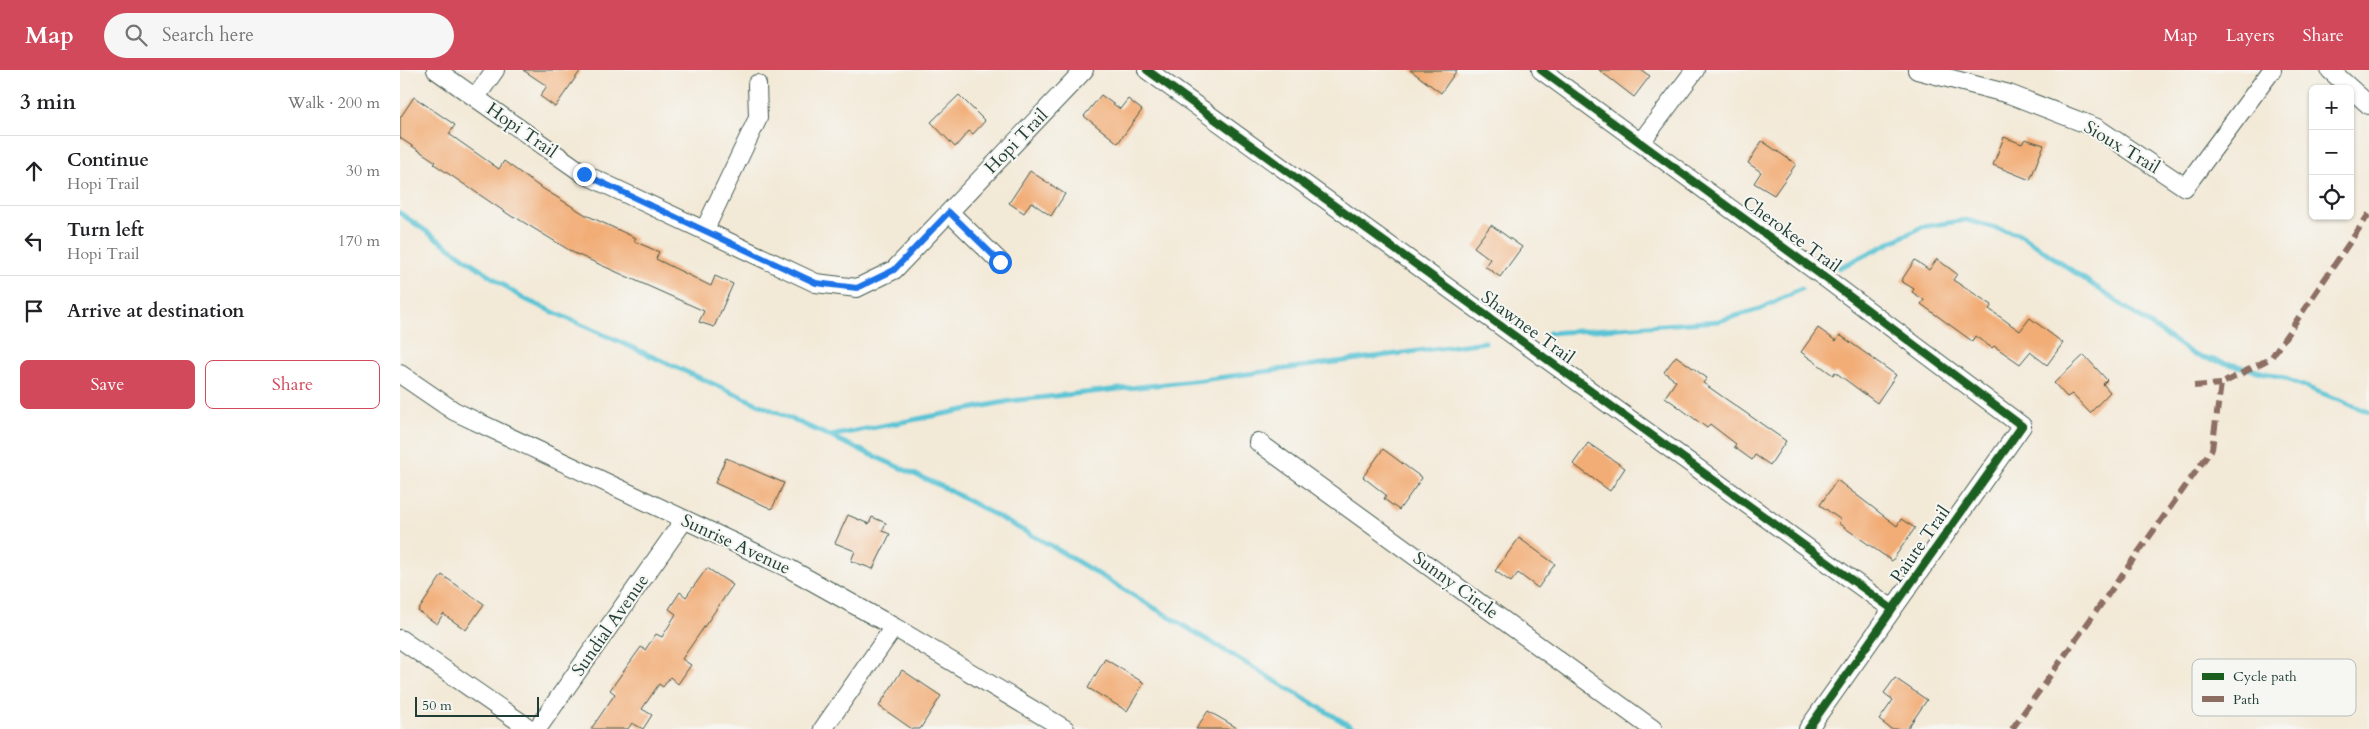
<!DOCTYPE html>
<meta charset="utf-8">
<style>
:root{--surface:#fff;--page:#f6f6f6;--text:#202124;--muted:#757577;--line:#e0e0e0;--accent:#d1495b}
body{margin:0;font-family:Cardo,serif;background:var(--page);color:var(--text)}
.controls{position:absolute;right:15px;top:15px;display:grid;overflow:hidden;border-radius:8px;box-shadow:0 1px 4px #0004}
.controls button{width:45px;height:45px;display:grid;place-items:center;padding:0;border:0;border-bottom:1px solid var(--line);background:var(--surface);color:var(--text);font:25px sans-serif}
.scale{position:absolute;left:15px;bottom:12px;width:124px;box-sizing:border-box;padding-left:5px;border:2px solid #1f3d34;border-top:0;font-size:14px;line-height:18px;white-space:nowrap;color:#1f3d34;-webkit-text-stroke:4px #f6f6f2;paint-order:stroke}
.stop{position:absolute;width:15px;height:15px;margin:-11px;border:4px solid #1a73e8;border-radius:50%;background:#fff}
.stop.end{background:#1a73e8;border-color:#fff;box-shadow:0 1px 5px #0008}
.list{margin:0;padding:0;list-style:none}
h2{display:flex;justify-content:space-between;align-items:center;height:65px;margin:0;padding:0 20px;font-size:21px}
h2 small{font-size:16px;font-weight:400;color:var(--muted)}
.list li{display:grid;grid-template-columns:32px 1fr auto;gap:15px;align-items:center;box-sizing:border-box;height:70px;padding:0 20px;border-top:1px solid var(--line)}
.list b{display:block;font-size:19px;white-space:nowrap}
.list p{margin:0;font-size:16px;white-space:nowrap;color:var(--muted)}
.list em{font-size:16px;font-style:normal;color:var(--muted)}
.actions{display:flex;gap:10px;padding:15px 20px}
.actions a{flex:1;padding:11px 0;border:1px solid var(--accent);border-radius:8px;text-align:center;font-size:18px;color:var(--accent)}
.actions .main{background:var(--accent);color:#fff}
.icon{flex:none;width:28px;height:28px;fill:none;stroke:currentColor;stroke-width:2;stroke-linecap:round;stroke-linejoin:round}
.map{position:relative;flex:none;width:1969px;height:659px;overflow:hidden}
header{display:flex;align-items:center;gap:30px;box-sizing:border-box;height:70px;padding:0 25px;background:var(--accent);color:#fff}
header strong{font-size:24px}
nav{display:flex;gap:28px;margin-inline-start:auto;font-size:18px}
.search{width:350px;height:45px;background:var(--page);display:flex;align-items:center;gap:12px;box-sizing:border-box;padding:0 18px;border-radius:28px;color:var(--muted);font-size:19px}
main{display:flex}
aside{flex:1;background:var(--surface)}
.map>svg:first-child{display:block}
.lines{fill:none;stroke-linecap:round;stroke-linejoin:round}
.stream{stroke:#59c3d4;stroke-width:5}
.building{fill:#f2ac74}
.minor-casing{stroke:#3f574c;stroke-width:20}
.minor{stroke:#fff;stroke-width:18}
.quiet{stroke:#8d6e63;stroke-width:6;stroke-dasharray:12 6;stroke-linecap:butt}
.cycleway-casing{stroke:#f6f6f2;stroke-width:11}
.cycleway{stroke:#1b5e20;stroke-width:8}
.route{stroke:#1a73e8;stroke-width:6}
.labels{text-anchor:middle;stroke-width:4;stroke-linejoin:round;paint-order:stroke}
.street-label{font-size:18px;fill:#1f3d34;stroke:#f6f6f2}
.key{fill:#f6f6f2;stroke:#b6beb9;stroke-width:1}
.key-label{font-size:14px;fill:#1f3d34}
</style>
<header>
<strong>Map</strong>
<div class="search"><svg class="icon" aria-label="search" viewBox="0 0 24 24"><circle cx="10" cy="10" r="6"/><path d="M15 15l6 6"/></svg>Search here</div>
<nav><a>Map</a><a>Layers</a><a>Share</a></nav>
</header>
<main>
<aside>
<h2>3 min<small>Walk · 200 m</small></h2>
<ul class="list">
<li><svg class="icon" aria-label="ahead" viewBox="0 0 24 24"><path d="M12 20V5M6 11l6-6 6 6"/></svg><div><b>Continue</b><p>Hopi Trail</p></div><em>30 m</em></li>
<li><svg class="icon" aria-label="left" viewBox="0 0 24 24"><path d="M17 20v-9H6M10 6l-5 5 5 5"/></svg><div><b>Turn left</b><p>Hopi Trail</p></div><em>170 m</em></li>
<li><svg class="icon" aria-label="arrive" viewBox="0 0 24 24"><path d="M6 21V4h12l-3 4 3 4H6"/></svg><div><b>Arrive at destination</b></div></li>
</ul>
<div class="actions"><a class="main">Save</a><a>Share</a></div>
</aside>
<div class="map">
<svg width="1969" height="659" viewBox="0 0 1969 659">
<rect width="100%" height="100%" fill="#f6f6f2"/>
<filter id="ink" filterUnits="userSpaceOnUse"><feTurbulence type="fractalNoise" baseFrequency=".02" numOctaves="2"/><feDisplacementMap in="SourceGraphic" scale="10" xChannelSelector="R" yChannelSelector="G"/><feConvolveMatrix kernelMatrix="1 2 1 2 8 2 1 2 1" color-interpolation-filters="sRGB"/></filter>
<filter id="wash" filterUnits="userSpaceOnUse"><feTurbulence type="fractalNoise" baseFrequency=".0096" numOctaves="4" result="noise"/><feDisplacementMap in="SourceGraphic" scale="20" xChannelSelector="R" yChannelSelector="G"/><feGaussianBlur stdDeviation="1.12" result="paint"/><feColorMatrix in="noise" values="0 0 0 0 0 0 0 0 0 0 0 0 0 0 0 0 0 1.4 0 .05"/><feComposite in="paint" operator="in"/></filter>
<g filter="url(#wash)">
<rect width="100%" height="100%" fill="#f3e9d7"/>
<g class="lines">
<path class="stream" d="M0,143L122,228L543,417L650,475L955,659
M1439,198L1522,157L1566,150L1621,165L1794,285L1881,307L1969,342
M1149,263L1318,251L1360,239L1401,219
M430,366L610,331L802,310L1085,272"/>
</g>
<g id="blocks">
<path class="building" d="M123,0H181L155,37L140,26L147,16Z
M1010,0H1057L1041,23Z
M1199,0H1241L1250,6L1234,27Z
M559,25L585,51L573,64L569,61L555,77L531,52Z
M701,25L720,39L728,29L742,40L718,73L684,46Z
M14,27L55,55L49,64L99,99L104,91L137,115L186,145L236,168L234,171L259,182L256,189L311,216L315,206L333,214L314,257L299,252L304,241L174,183L115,147L114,148L34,94L36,92L0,68V48Z
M1604,67L1622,74L1625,69L1644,75L1630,110L1593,95Z
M1362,71L1396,94L1374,125L1354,113L1361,102L1348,93Z
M630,101L665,124L651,146L631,132L624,143L609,133Z
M1091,155L1122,177L1100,207L1085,196L1090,189L1074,177Z
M1537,189L1557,204L1553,210L1592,235L1589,239L1620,261L1630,248L1663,273L1647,295L1630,282L1620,294L1594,276L1592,278L1575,266L1572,271L1521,234L1524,230L1512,222L1514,219L1501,211L1515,190L1529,200Z
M1418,258L1436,271L1440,265L1496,305L1477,333L1435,302L1433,305L1401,282Z
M1684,285L1707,310L1703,314L1710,322L1690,343L1672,324L1667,327L1654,313Z
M1276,286L1307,308L1303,313L1386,371L1370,395L1355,385L1352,390L1334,377L1336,374L1310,354L1307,358L1265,327L1276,311L1264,302Z
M1188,373L1225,398L1210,421L1173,394Z
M983,379L1022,408L999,440L984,429L986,425L963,407Z
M326,388L384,413L372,439L315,413Z
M1437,410L1497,456L1501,449L1515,458L1492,491L1438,453L1441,450L1420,435Z
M448,445L469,454L472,447L486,453L482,461L490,464L473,499L451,491L455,481L435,473Z
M1119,468L1155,494L1138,518L1118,503L1111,512L1095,501Z
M307,498L333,515L282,589L291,595L278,614L270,607L263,617L259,614L242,639L252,645L243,659L232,653L228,659H191L215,624L210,620L241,577L245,580L256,564L262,567L276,544L269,539L280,522L286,527Z
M42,505L84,534L66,560L43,544L37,554L18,541Z
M705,589L744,613L727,641L688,618Z
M502,600L541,626L520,659H512L479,636Z
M1495,608L1527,630L1507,659H1491L1479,650L1493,630L1484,623Z
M808,641L839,659H796Z"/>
</g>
</g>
<g filter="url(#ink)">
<use href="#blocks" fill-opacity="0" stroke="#3f574c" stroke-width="1"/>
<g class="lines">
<g class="minor-casing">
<path id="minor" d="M36,0L184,104L416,213L457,218L494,200L684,0
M747,0L1492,539
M1141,0L1428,210L1622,356L1408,659
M1517,0L1609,24L1697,58L1785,117L1872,0
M1930,0L1969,35
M76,27L95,0
M1241,72L1295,0
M549,142L600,192
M305,159L358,48L357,14
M0,304L54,341L390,499L494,557L665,659
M858,372L1253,659
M0,569L130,659
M137,659L284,450
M423,659L494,557"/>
</g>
<use href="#minor" class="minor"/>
<path class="quiet" d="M1794,316L1821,314
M1612,659L1812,379L1821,314L1871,288L1969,144"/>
<g class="cycleway-casing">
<path id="cycleway" d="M747,0L1492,539
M1141,0L1428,210L1622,356L1408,659"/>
</g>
<use href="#cycleway" class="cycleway"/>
</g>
</g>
<g class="lines" filter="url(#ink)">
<path class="route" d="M184,104L416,213L457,218L494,200L549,142L600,192"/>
</g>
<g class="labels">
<g class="street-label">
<text transform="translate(122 60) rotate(35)" y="6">Hopi Trail</text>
<text transform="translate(616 71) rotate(-46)" y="6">Hopi Trail</text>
<text transform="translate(1722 77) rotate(31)" y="6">Sioux Trail</text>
<text transform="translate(1392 164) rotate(36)" y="6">Cherokee Trail</text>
<text transform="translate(1128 257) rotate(36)" y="6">Shawnee Trail</text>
<text transform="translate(336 474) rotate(25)" y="6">Sunrise Avenue</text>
<text transform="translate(1520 474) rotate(-55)" y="6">Paiute Trail</text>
<text transform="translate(1056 515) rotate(36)" y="6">Sunny Circle</text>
<text transform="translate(210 555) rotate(-55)" y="6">Sundial Avenue</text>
</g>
</g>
<rect x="1792" y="589" width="164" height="57" rx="8" class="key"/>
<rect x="1802" y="603" width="22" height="7" fill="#1b5e20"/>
<rect x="1802" y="626" width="22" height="6" fill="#8d6e63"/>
<g class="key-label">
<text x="1833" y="611">Cycle path</text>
<text x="1833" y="634">Path</text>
</g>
</svg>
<div class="controls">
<button>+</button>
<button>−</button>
<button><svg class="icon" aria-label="locate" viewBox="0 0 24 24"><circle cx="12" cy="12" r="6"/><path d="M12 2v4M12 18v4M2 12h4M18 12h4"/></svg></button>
</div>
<div class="scale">50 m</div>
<div class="stop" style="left:600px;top:192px"></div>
<div class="stop end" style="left:184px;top:104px"></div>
</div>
</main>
